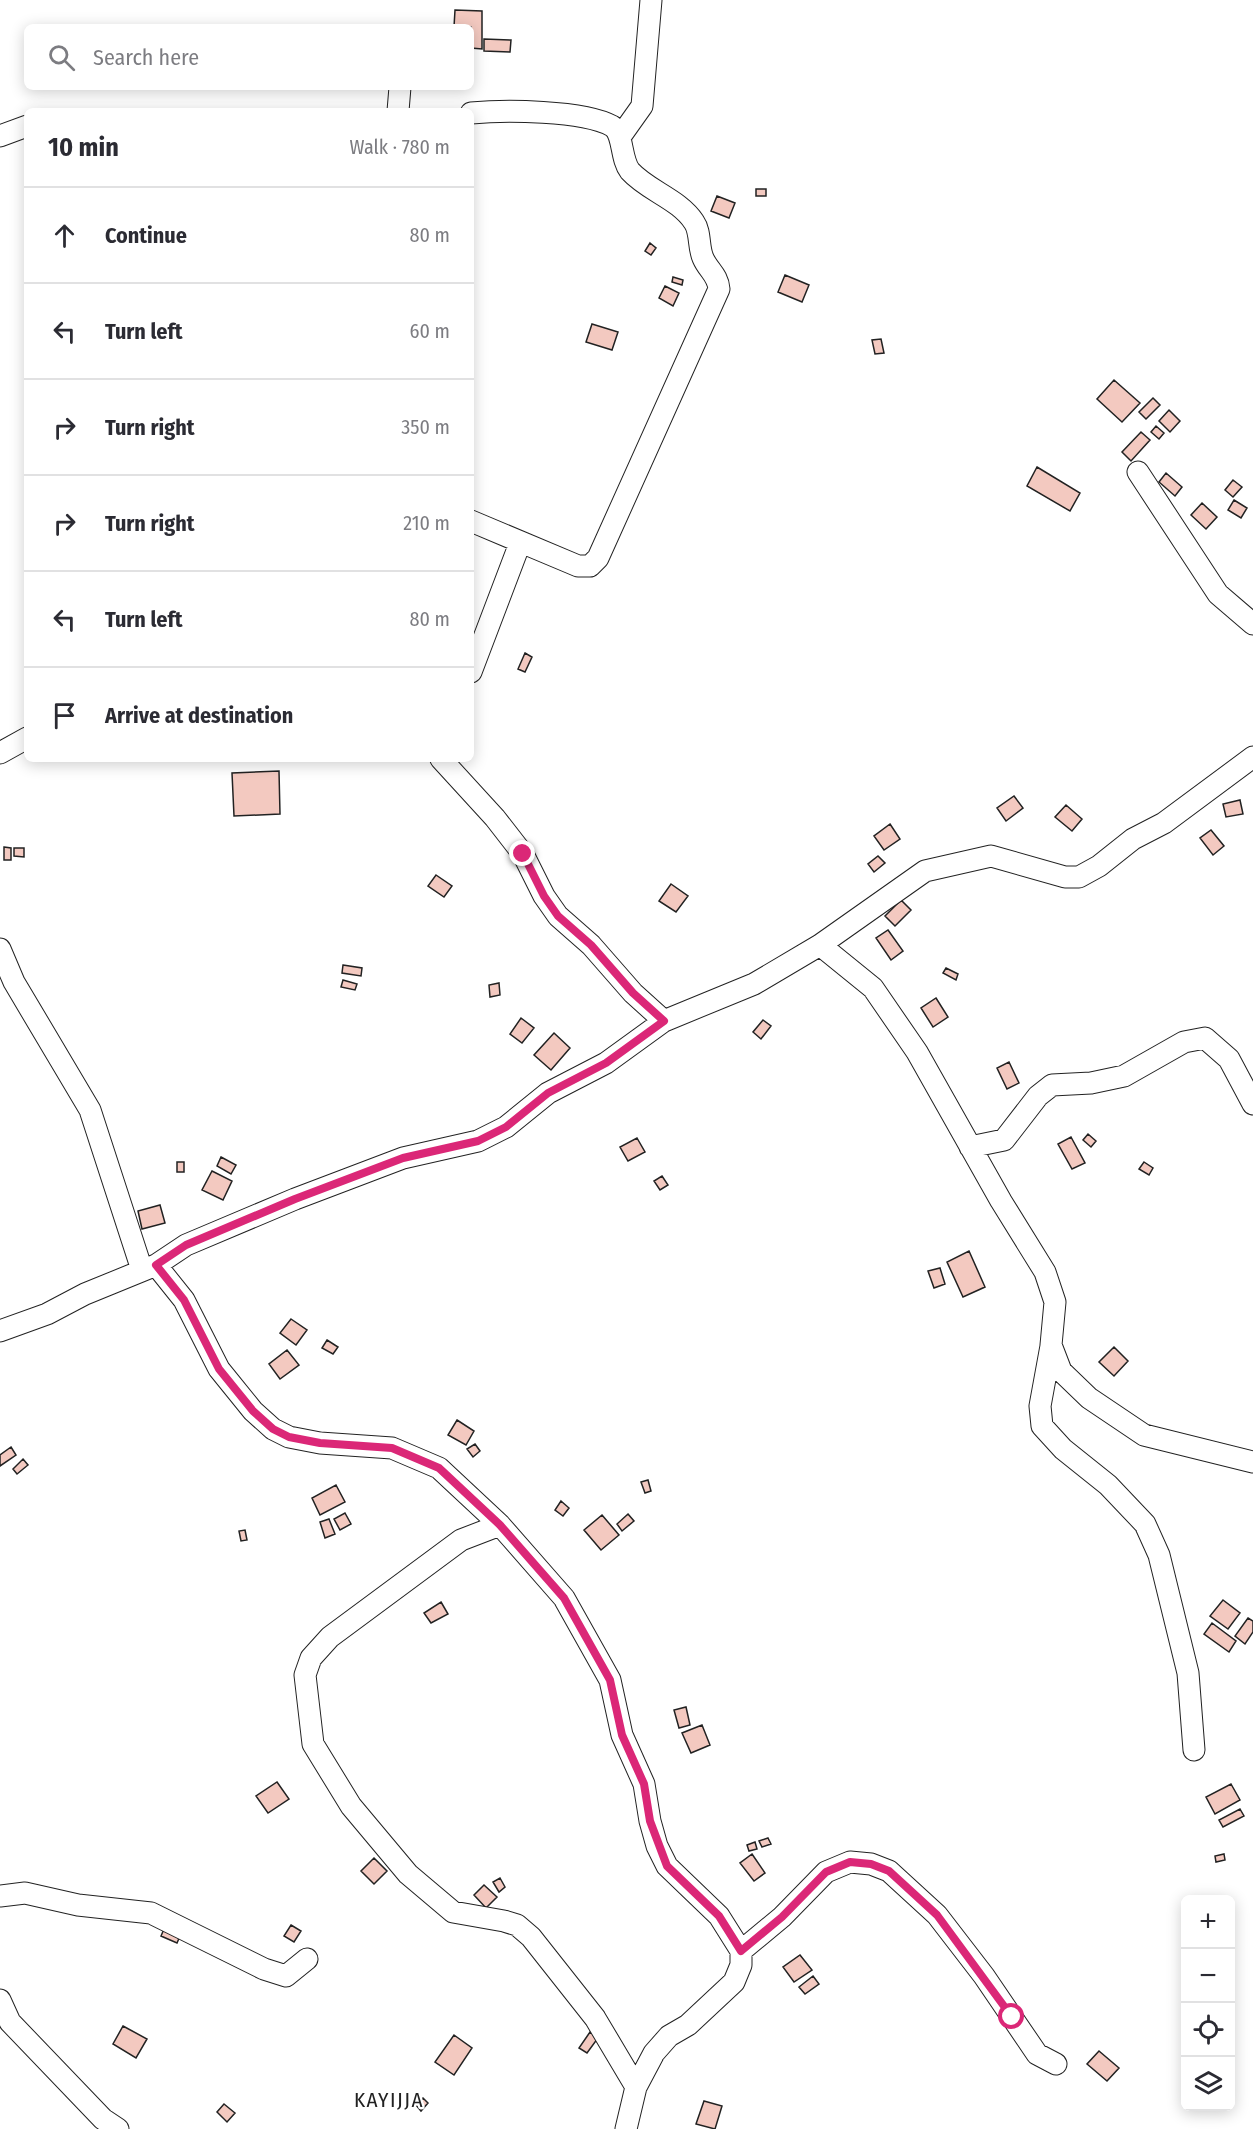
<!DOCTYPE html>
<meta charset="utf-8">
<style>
:root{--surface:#fff;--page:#f7f7f7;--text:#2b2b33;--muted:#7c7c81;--line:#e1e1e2}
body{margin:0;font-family:"Fira Sans Condensed",sans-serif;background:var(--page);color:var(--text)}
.controls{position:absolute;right:18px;bottom:18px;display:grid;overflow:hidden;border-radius:9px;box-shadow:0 3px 15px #0003}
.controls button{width:54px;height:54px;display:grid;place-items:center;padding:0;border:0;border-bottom:2px solid var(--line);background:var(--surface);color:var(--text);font:30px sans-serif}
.stop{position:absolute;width:18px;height:18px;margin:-14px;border:4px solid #db2777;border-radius:50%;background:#fff}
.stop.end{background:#db2777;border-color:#fff;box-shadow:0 2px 6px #0008}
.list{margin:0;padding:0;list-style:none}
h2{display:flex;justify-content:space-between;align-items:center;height:78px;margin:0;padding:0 24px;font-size:26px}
h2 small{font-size:20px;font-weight:400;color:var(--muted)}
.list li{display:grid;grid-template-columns:39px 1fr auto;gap:18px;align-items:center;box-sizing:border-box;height:96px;padding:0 24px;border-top:2px solid var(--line)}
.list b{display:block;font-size:22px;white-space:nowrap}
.list em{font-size:20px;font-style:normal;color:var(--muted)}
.icon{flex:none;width:33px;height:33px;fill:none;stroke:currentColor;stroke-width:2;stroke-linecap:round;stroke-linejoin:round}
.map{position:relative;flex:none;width:1253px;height:2129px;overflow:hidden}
.search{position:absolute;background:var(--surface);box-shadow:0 3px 15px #0003;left:24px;top:24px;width:450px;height:66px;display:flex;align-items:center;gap:15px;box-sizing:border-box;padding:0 21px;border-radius:9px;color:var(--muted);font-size:22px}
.panel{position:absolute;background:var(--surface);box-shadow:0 3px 15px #0003;left:24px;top:108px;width:450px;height:654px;border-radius:9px}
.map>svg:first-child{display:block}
.building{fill:#f3c9c0;stroke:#222;stroke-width:1.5}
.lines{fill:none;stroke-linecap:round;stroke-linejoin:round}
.minor-casing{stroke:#222;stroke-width:23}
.minor{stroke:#fff;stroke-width:21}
.route{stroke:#db2777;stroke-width:8}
.labels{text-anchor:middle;stroke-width:4.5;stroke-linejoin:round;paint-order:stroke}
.quarter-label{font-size:21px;letter-spacing:1.5px;fill:#222;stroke:#fff}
</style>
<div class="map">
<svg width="1253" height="2129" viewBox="0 0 1253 2129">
<rect width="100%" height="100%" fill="#fff"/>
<path class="building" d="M455,10L482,11V49L471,48V27H454Z
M484,39L511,40L510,52L484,51Z
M756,189H766V196H756Z
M717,196L735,203L729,218L711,211Z
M650,243L656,248L651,255L645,251Z
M785,275L809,285L802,302L778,292Z
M673,277L683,280L682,285L672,282Z
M665,286L679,293L673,306L659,298Z
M592,324L618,332L612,350L586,342Z
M881,339L884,353L875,354L872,340Z
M1114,380L1140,403L1122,422L1097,399Z
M1153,398L1160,405L1146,419L1139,412Z
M1169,410L1180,421L1170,432L1159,421Z
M1156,426L1164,433L1159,439L1151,432Z
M1141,432L1150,440L1131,461L1122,452Z
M1037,467L1080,493L1070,511L1027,486Z
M1166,473L1182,487L1175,496L1159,482Z
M1233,480L1242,487L1233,497L1225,490Z
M1234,500L1247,508L1241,518L1228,510Z
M1202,503L1217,517L1206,529L1191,515Z
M525,653L532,657L525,672L518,669Z
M279,771L280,814L234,816L232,773Z
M1014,796L1023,808L1006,821L997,808Z
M1240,800L1243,814L1226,817L1223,804Z
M1066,805L1082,819L1072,831L1055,817Z
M890,824L900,839L884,850L874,836Z
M1211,830L1224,846L1213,855L1200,838Z
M4,847L11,848V860H4Z
M14,848H24V857L14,856Z
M878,856L885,863L874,872L868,864Z
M436,875L452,886L444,897L428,886Z
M671,884L688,896L676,912L659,901Z
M901,900L911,910L895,926L885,916Z
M888,930L903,951L891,960L876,938Z
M343,965L362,968L361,976L342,973Z
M946,968L958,974L956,980L943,973Z
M343,980L357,984L355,990L341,987Z
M499,983L500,995L490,997L489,985Z
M936,998L948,1017L933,1027L921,1008Z
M521,1018L534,1028L522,1043L510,1034Z
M763,1020L771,1026L761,1039L753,1032Z
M554,1033L570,1048L551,1070L534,1055Z
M1009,1062L1019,1083L1007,1089L997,1068Z
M1088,1134L1096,1141L1091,1147L1083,1140Z
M1071,1137L1085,1163L1072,1169L1058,1144Z
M637,1138L645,1152L628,1161L620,1147Z
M221,1157L236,1165L231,1174L217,1166Z
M177,1162H184V1172H177Z
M1144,1162L1153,1168L1149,1175L1139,1169Z
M212,1171L232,1181L223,1200L202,1190Z
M662,1176L668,1185L660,1190L654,1181Z
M160,1205L165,1223L142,1229L138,1211Z
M969,1251L985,1287L963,1297L947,1262Z
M940,1268L945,1284L934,1288L928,1271Z
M291,1319L307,1330L296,1345L280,1333Z
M327,1340L338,1347L333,1354L322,1348Z
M1114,1347L1128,1361L1114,1376L1099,1362Z
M287,1350L299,1365L280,1379L269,1364Z
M457,1420L474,1431L466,1445L448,1435Z
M475,1444L480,1451L473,1457L467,1449Z
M11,1447L16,1455L0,1466V1455Z
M23,1459L28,1465L17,1474L13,1469Z
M648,1480L651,1491L645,1493L641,1482Z
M336,1485L345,1502L320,1515L312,1498Z
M561,1501L569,1508L563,1516L555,1510Z
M345,1513L351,1524L340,1530L334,1519Z
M628,1514L634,1521L622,1531L617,1524Z
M602,1515L619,1535L601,1550L584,1530Z
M329,1519L335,1534L325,1538L320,1522Z
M245,1530L247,1540L241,1541L239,1531Z
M1223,1600L1240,1613L1228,1629L1210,1616Z
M441,1602L448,1614L431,1623L424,1613Z
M1248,1618L1253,1621V1632L1245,1644L1235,1636Z
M1212,1623L1236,1641L1229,1652L1204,1634Z
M686,1707L690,1725L679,1728L674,1710Z
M702,1725L710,1745L691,1753L682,1733Z
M277,1782L289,1799L268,1813L256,1796Z
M1231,1784L1240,1800L1215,1814L1206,1797Z
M1240,1809L1244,1816L1223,1827L1219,1820Z
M768,1838L771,1844L762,1847L759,1841Z
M755,1842L757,1849L749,1851L747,1845Z
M752,1854L765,1873L754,1881L740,1863Z
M1224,1854L1225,1860L1216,1862L1215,1856Z
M374,1858L387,1871L374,1884L361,1871Z
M500,1878L505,1887L499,1892L493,1882Z
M484,1885L497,1897L486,1908L474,1895Z
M167,1922L183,1929L177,1943L161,1936Z
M291,1925L301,1931L294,1942L284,1936Z
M800,1955L812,1970L794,1982L783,1967Z
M813,1976L819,1984L805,1994L799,1987Z
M123,2026L147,2039L136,2058L113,2044Z
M590,2032L598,2038L587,2053L579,2048Z
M454,2035L472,2048L454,2075L435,2062Z
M1099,2051L1119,2068L1107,2081L1087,2064Z
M423,2098L428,2103L421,2111L416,2105Z
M704,2101L722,2106L715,2129L696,2124Z
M224,2104L235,2113L227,2122L217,2112Z"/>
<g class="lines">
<g class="minor-casing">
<path id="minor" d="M398,111L400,87
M471,113C504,110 583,110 612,126C624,133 620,158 630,171C648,191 679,199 694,222C701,232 698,247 703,258C708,270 718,275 719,289L598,558L590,566H578L471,521
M0,136L27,126
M620,137L642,106L651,0
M1138,472L1218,594L1253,624
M471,672L520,543
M0,753L27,738
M441,759L495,818L523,854L544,896L558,916L591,945L633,993L664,1021
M820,945L873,988L917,1052L1001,1201L1045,1272L1055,1302L1051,1345L1061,1371L1089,1398L1144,1435L1253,1462
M0,949L14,982L90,1110L142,1270
M970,1147L1004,1140L1038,1096L1052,1085L1091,1083L1124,1076L1184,1042L1205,1038L1229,1059L1253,1104
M156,1265L184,1300L219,1369L253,1411L273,1429L289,1437L320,1443L392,1448L439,1468L500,1525L564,1598L610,1680L622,1735L644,1784L650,1821L657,1846L667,1866L719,1916L741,1951V1965L734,1982L688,2025L669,2036L654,2053L636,2087L626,2129
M0,1331L47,1314L85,1294L156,1265L186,1245L295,1199L403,1158L478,1141L506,1127L548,1093L606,1063L664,1021L754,984L820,945L925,871L991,856L1065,877H1079L1099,866L1133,839L1164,823L1253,757
M1051,1346L1040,1406L1042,1426L1063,1449L1108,1485L1145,1524L1159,1555L1188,1673L1194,1750
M500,1525L461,1540L330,1637L311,1658L305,1675L313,1744L351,1806L408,1874L453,1912L504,1921L517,1925L531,1937L595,2018L636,2087
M0,1896L25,1893L78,1905L151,1913L264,1969L286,1976L307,1959
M741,1951L782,1917L826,1872L850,1862L871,1864L889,1871L937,1915L984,1976L1037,2054L1056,2064
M0,2000L10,2022L103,2119L118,2129"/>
</g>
<use href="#minor" class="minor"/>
</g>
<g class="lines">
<path class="route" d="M523,854L544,896L558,916L591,945L633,993L664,1021L606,1063L548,1093L506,1127L478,1141L403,1158L295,1199L186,1245L156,1265L184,1300L219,1369L253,1411L273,1429L289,1437L320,1443L392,1448L439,1468L500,1525L564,1598L610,1680L622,1735L644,1784L650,1821L667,1866L719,1916L741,1951L782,1917L826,1872L850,1862L871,1864L889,1871L937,1915L1012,2017"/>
</g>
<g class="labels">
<g class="quarter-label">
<text x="389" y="2107">KAYIJJA</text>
</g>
</g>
</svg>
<div class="controls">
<button>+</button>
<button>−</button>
<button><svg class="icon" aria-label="locate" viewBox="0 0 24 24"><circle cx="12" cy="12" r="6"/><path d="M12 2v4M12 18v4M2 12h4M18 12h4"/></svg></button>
<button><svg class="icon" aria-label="layers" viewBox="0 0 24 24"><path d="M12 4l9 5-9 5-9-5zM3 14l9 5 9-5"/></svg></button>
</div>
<div class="stop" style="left:1012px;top:2017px"></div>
<div class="stop end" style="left:523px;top:854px"></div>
<div class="search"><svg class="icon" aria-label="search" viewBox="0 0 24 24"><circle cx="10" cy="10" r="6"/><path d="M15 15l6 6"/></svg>Search here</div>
<section class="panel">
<h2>10 min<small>Walk · 780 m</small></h2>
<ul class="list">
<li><svg class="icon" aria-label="ahead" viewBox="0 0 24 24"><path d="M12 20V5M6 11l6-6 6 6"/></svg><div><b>Continue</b></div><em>80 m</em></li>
<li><svg class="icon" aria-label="left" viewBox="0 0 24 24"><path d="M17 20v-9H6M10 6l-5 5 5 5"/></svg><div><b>Turn left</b></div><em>60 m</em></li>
<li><svg class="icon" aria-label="right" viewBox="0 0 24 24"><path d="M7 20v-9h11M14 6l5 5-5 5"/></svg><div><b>Turn right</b></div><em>350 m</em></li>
<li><svg class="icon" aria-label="right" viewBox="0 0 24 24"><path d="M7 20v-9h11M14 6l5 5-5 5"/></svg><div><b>Turn right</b></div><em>210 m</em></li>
<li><svg class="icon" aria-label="left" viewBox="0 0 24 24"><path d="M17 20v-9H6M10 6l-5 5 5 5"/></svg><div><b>Turn left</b></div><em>80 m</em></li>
<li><svg class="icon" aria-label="arrive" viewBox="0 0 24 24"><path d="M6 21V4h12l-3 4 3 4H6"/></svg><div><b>Arrive at destination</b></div></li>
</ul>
</section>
</div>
